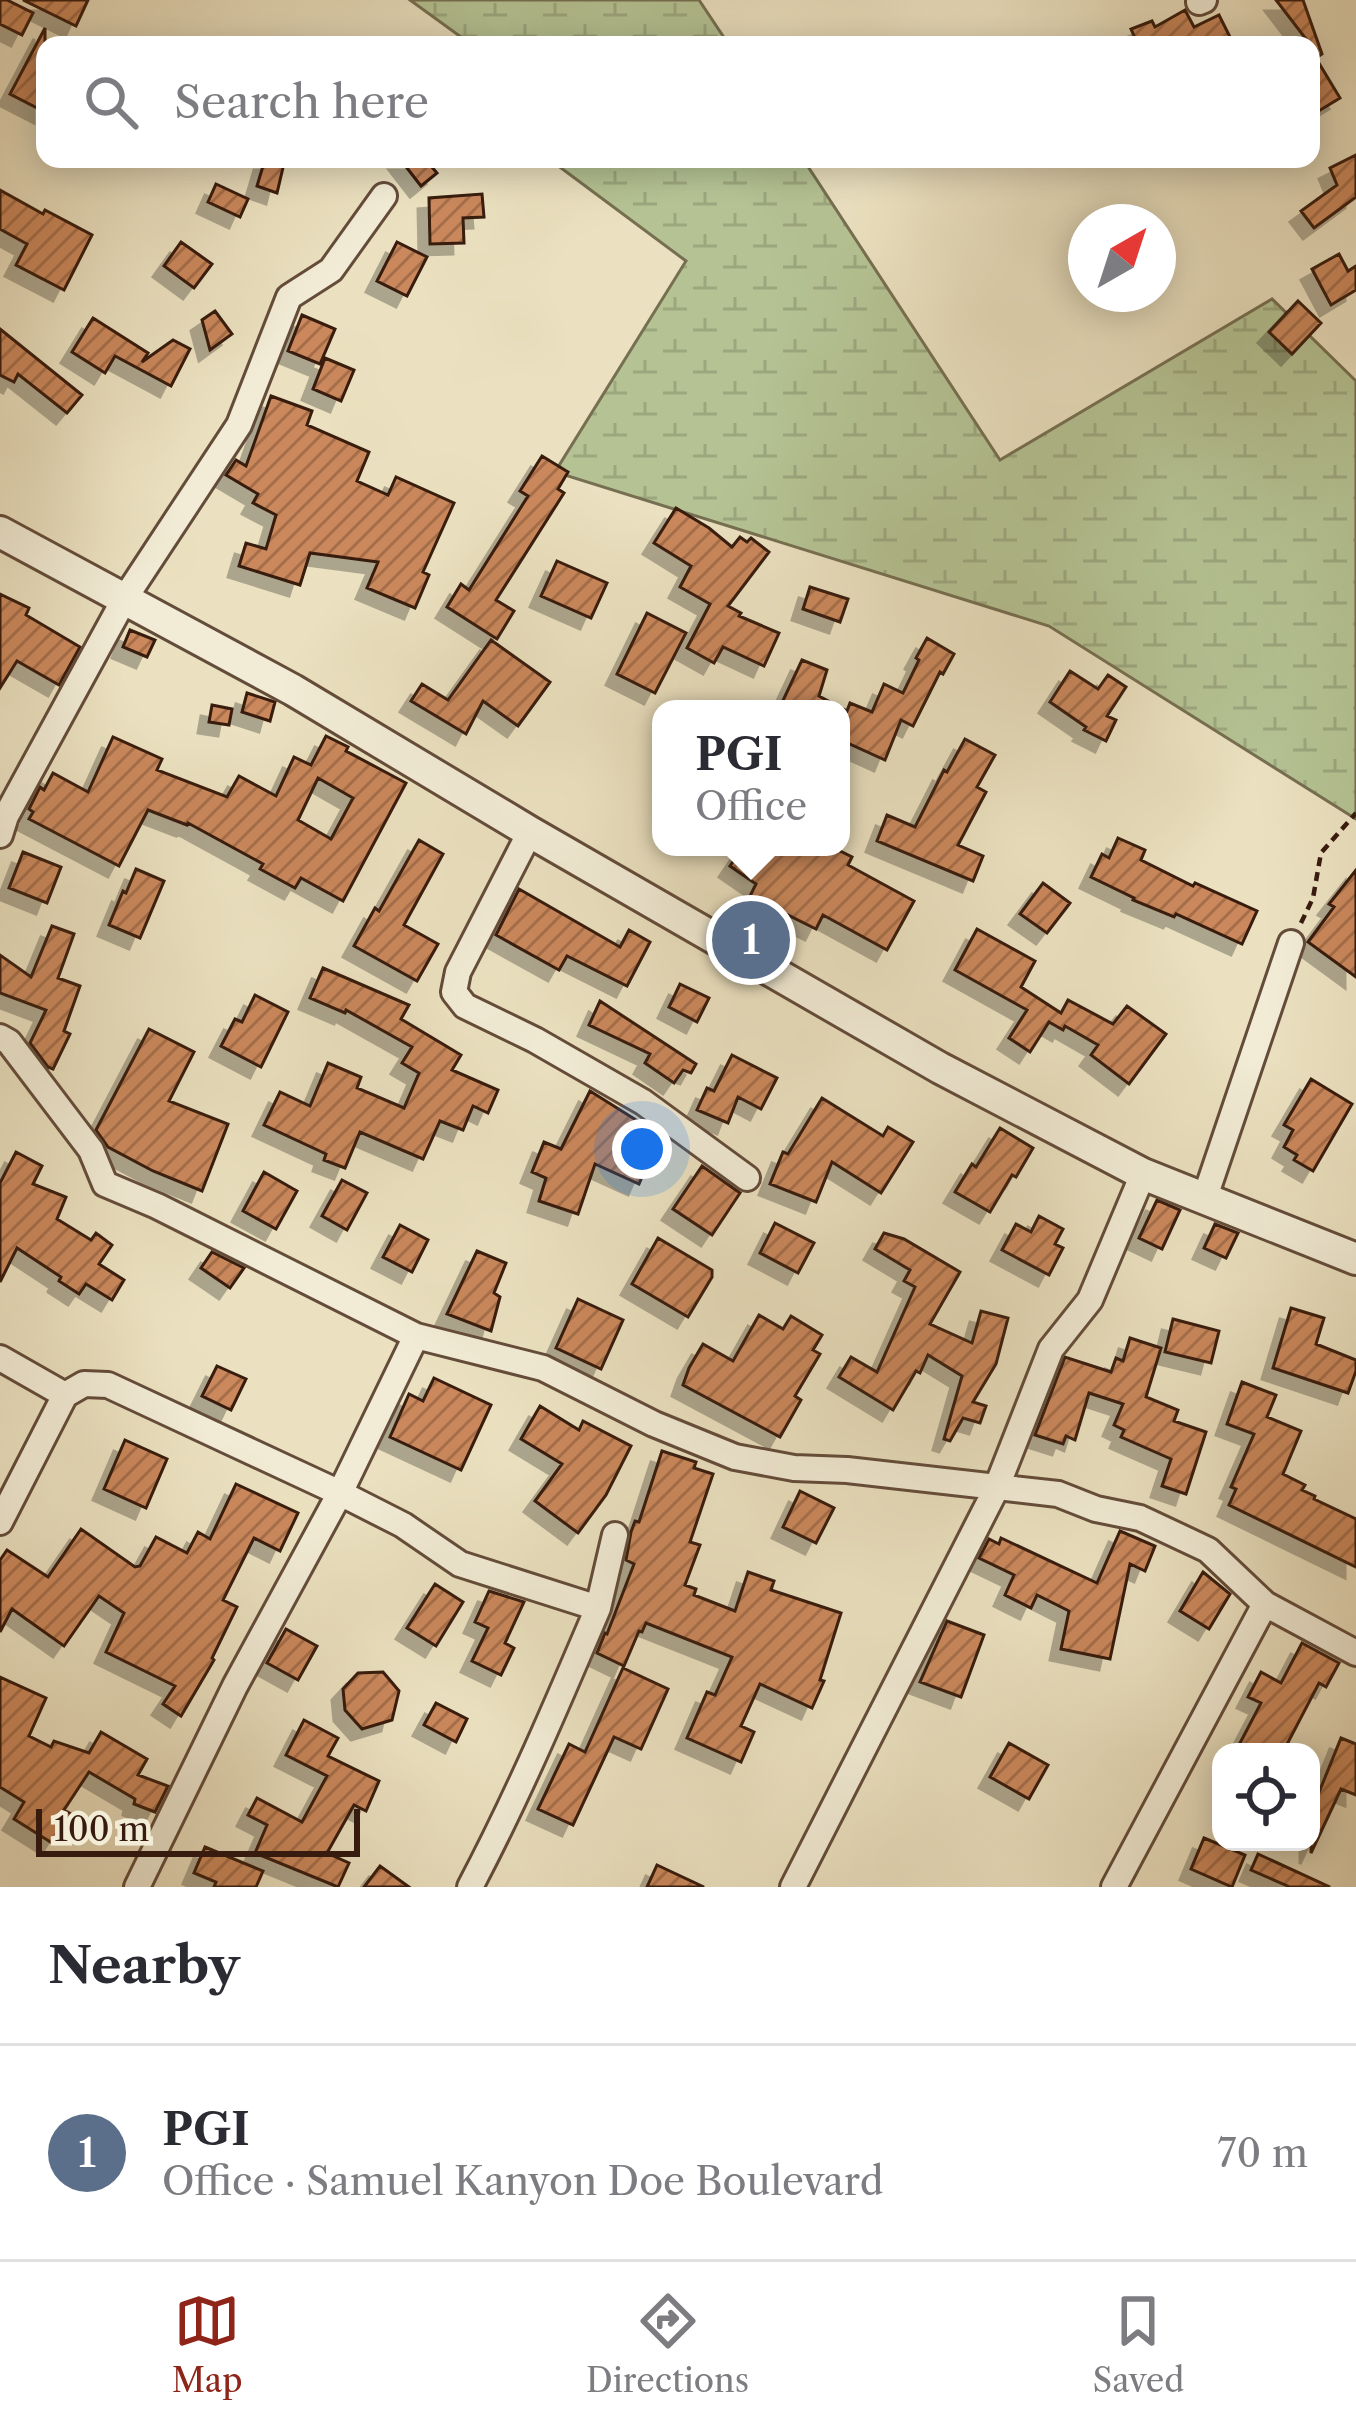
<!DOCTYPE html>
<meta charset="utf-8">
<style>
:root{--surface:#fff;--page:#f7f7f7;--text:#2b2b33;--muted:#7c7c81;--line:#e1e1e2;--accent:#8f2418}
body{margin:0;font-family:"Libre Caslon Text",serif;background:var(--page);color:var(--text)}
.controls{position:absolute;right:36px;bottom:36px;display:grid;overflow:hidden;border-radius:24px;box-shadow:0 6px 30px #0003}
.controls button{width:108px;height:108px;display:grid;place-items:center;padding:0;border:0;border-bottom:3px solid var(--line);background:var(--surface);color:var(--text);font:60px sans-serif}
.compass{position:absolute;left:1068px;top:204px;width:108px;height:108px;border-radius:50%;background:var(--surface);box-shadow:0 6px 30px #0003;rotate:39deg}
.scale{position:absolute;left:36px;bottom:30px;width:324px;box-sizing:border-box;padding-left:12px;border:6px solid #371b0e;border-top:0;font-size:33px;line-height:42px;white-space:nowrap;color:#371b0e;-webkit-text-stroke:9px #f2ecd6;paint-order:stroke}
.you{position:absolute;left:642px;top:1149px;width:42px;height:42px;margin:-30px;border:9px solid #fff;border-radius:50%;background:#1a73e8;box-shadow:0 0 0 18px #1a73e833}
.badge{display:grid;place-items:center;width:78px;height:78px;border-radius:50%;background:var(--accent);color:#fff;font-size:39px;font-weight:700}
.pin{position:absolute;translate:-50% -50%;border:6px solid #fff;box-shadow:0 3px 12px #0006}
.popup{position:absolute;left:652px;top:700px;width:198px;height:156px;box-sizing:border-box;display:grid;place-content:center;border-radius:24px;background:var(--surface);filter:drop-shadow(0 3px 9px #0005);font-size:39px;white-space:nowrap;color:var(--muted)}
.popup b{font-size:45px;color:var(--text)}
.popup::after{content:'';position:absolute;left:50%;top:100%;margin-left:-24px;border:24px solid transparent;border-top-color:var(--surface)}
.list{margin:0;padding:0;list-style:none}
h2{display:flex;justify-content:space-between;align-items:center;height:156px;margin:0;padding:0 48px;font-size:51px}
h2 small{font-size:39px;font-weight:400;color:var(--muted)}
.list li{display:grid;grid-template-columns:78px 1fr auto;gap:36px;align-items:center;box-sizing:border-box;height:216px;padding:0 48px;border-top:3px solid var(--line)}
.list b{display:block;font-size:45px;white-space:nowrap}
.list p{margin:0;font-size:39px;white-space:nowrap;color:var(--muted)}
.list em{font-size:39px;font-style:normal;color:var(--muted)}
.icon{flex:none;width:66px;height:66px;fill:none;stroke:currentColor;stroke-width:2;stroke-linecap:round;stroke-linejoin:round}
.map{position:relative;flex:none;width:1356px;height:1887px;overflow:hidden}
.search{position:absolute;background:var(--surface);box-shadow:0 6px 30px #0003;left:36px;right:36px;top:36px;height:132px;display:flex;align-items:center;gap:30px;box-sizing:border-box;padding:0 42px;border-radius:24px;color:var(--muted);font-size:45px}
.sheet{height:372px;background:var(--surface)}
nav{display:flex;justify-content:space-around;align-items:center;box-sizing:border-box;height:168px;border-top:3px solid var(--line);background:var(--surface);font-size:33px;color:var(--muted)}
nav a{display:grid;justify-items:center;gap:6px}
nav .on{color:var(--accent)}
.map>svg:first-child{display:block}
.wetland{fill:url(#wetland-marsh);stroke:#766f51;stroke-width:3}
.building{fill:url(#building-hatch);stroke:#371b0e;stroke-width:3;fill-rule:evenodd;filter:url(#shadow)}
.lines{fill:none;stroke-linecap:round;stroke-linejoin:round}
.minor-casing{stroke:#644c3a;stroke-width:30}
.tertiary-casing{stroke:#644c3a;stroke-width:36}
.path{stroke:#371b0e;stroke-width:4.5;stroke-dasharray:9 6;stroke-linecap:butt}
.minor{stroke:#f2ecd6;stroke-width:24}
.tertiary{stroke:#f2ecd6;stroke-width:30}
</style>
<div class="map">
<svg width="1356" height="1887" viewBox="0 0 1356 1887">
<defs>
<pattern id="wetland-marsh" width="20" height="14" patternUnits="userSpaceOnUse" patternTransform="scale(3)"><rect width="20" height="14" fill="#b5c394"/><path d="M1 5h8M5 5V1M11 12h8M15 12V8" fill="none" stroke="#9ca77e"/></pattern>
<pattern id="building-hatch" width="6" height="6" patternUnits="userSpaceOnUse" patternTransform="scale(3)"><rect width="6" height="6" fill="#ca885c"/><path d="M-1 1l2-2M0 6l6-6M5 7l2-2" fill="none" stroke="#a56e4a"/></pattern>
<filter id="shadow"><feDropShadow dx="-11" dy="11" stdDeviation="0" flood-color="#0004"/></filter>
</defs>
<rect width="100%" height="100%" fill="#ebe1c0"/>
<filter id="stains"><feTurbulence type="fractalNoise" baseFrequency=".00167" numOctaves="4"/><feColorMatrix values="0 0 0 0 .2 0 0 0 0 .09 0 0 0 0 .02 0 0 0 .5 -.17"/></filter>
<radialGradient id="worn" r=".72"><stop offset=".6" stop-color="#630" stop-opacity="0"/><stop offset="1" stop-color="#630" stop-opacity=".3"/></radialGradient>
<path class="wetland" d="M410,0H699L729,45H472Z
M549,159H803L1000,460L1272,299L1356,381V819L1049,626L555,472L686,261Z"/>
<path class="building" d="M0,0H7L33,13L22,35L0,24Z
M23,0H88L76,26Z
M1276,0H1303L1322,54L1319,56Z
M1185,10L1194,27L1219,15L1234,45H1122L1135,38L1131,29L1152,21L1155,27Z
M45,28V112L10,94Z
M1311,50L1340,98L1317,112L1311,102Z
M1356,155V197L1314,228L1301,211L1337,185L1330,168Z
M265,159H285L277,193L257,186Z
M400,159H425L437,173L421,186Z
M216,184L248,199L240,217L208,202Z
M0,190L43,214L45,210L92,235L64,290L16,265L27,244L0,229Z
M482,194L484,217L463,218L464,243L430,244L429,198Z
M181,242L212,264L194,288L164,266Z
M397,242L427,257L407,296L377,281Z
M1339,254L1348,271L1356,266V290L1331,305L1312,269Z
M1298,301L1321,323L1292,354L1269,332Z
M215,311L232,334L210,350L202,320Z
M302,315L335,329L320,364L288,351Z
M93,318L148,353L142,362L173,340L190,349L171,386L115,356L105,373L72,352Z
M0,329L82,395L67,413L18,374L14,382L0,375Z
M325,358L354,370L341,401L313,389Z
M271,396L312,411L307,425L369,452L357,481L388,495L396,477L454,503L423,572L429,575L415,608L367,588L378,562L310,553L300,585L239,566L246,543L266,549L276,515L253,503L258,494L226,475L236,460L246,466Z
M542,456L568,472L558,489L564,493L496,600L514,611L497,639L447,607L461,584L469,590L528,496L520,491Z
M676,508L709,528L732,547L740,537L747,542L751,538L769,552L728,606L741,613L739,616L779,633L764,666L723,647L714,663L687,648L710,604L680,587L691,566L654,543Z
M557,561L607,583L591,618L541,596Z
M810,587L848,599L840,622L803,609Z
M0,594L29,608L26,615L80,647L59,685L17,661L0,688Z
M647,613L686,633L655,693L617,674Z
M130,630L155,640L147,657L123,647Z
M927,638L954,654L943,674L940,672L913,726L901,720L885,760L841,740V709H779L802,660L827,670L819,696L847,711L850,703L872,712L884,684L903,693L919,660L916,658Z
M491,640L550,682L518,726L483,701L466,734L411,701L422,684L448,700Z
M1070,671L1098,689L1108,675L1126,687L1107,716L1116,720L1106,741L1084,730L1086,727L1050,702Z
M247,693L275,702L270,721L242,712Z
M212,705L232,709L229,725L209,722Z
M326,736L348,747L346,751L406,783L343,901L301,878L295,888L260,869L263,864L188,823L187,825L148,810L119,866L29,819L33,812L29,809L40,787L44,790L53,773L88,792L113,737L162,759L157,770L227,797L239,776L276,796L294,757L311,765ZM318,778L353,798L331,839L298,820Z
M965,739L995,755L977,787L986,792L958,845L983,856L973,881L877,841L887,815L915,827L944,770L947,772Z
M1118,838L1145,850L1141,860L1193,886L1195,883L1257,911L1242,944L1176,914L1174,917L1133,900L1134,898L1091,877L1102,854L1109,858Z
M419,840L443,854L404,925L438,944L417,981L354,946L375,908L379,911Z
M743,847H752L769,859L775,847H832L852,857L848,865L914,901L887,950L823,915L816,929L750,896L756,884L730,866Z
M23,852L61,867L47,903L9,888Z
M136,869L164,881L140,938L109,925L123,891L126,893Z
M1356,870V977L1308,942L1334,907L1329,904Z
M1043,883L1070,903L1047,933L1020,914Z
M519,889L620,947L629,930L650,942L627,986L567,956L559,970L496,935Z
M52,926L74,934L58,978L80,986L64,1031L70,1034L53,1069L48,1067L30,1043L46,1010L0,993V955L31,977Z
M977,929L1035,961L1021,987L1061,1013L1068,1000L1113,1024L1127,1006L1166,1034L1129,1084L1091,1055L1098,1045L1065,1026L1063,1030L1049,1022L1030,1052L1009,1038L1027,1010L955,970Z
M323,968L409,1005L401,1019L461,1055L452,1070L498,1090L488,1113L473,1106L463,1130L440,1121L423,1159L360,1132L345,1168L324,1160L326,1154L264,1125L280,1092L310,1106L328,1063L361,1077L357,1088L404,1108L419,1073L402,1063L412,1047L346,1010L345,1013L310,998Z
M680,984L709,998L697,1022L669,1007Z
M255,995L288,1012L261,1067L221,1046L235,1019L242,1022Z
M600,1001L696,1064L691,1073L683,1070L674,1083L645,1063L650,1054L589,1025Z
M149,1029L194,1052L169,1101L228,1124L202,1191L153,1171L108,1147L96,1130Z
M732,1055L777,1078L761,1109L738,1097L728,1123L697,1110L707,1088L714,1091Z
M1311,1079L1352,1104L1313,1171L1294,1160L1297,1155L1284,1147L1293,1130L1284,1125Z
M590,1091L660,1135L639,1184L595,1164L578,1214L539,1201L546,1178L532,1172L544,1142L561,1149Z
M822,1098L883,1136L888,1127L913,1142L881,1193L832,1162L816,1202L770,1184L783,1152L788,1154Z
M1000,1128L1033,1148L1016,1177L1012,1175L990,1212L955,1192L972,1164L976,1167Z
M16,1152L42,1166L33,1184L66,1197L57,1219L91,1240L96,1233L112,1245L99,1264L124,1280L112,1300L86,1284L79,1294L59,1281L61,1277L17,1248L0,1282V1183Z
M702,1166L740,1193L712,1235L673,1209Z
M264,1172L297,1191L276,1229L243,1211Z
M342,1180L367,1193L347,1230L322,1216Z
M1157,1200L1180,1210L1162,1249L1139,1238Z
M1039,1216L1063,1229L1055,1244L1063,1248L1049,1275L1002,1250L1016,1224L1031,1232Z
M775,1223L814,1243L798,1273L760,1253Z
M1215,1224L1238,1233L1226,1258L1204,1248Z
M400,1225L428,1240L412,1272L383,1257Z
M884,1233L904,1239L960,1272L930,1324L972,1343L981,1311L1008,1318L996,1364L973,1402L986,1406L980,1423L963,1418L950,1441L944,1439L962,1376L928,1355L920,1373L916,1371L893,1410L839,1377L851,1357L877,1372L915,1287L904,1281L910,1270L875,1249Z
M658,1238L712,1270V1277L688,1317L632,1284Z
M477,1251L506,1263L494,1293L500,1297L491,1331L447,1314Z
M212,1252L244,1268L230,1288L201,1268Z
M578,1299L623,1320L601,1369L556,1348Z
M1291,1308L1324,1318L1316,1344L1356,1360V1371L1348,1393L1273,1368Z
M759,1315L783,1329L791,1316L822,1335L813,1350L820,1354L795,1396L801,1400L780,1437L683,1385L689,1368L703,1344L733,1361Z
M1173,1319L1219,1331L1211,1363L1165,1352Z
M1130,1338L1161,1348L1146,1397L1178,1410L1174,1421L1206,1432L1186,1494L1162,1486L1171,1459L1121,1437L1124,1430L1114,1425L1123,1404L1089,1393L1075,1440L1066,1436L1063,1444L1035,1435L1065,1357L1111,1372L1116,1358L1123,1361Z
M217,1366L246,1379L231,1410L202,1396Z
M434,1378L491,1405L461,1470L390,1437L409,1394L423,1401Z
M1242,1382L1276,1395L1267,1417L1301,1431L1283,1474L1305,1485L1302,1490L1315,1496L1314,1499L1356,1519V1567L1229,1505L1236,1489L1231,1487L1254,1434L1227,1424Z
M540,1406L579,1430L583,1421L631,1446L606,1495L578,1533L535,1501L562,1464L521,1439Z
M125,1440L167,1459L146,1508L104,1489Z
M662,1451L696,1462L694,1468L713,1474L690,1542L700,1545L685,1585L696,1589L694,1595L735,1611L748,1572L774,1581L771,1590L841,1613L820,1680L824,1681L812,1708L760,1684L741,1726L754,1732L741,1762L687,1738L707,1692L715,1695L732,1657L646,1623L642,1632L639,1631L624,1666L597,1653L605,1633L607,1634L634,1564L626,1560L631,1532L635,1521L639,1522Z
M236,1484L298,1513L280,1551L254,1538L223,1600L237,1607L212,1658L214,1660L181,1716L163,1704L175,1686L106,1652L124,1613L99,1596L64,1646L12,1609L0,1632V1560L7,1550L48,1577L81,1529L135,1567L140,1566L156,1537L187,1553L198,1532L210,1539Z
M800,1491L834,1508L816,1543L783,1527Z
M1120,1531L1155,1546L1145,1571L1130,1564L1110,1659L1061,1649L1069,1611L1037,1595L1031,1608L1005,1595L1014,1575L979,1558L989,1539L999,1544L1001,1538L1097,1583Z
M1203,1572L1230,1594L1209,1629L1180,1611Z
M435,1584L463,1602L436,1646L407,1628Z
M489,1591L524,1602L505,1643L514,1648L501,1675L472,1661L488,1628L475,1622Z
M947,1621L984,1635L961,1697L920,1682Z
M286,1629L317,1646L298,1680L267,1663Z
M1302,1643L1339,1663L1326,1687L1319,1683L1283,1752H1252L1239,1745L1261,1703L1248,1697L1261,1672L1281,1683Z
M623,1668L668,1689L641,1749L614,1737L573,1825L538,1809L569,1744L585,1752Z
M383,1672L399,1691L392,1720L362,1729L345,1710L343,1689L358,1673Z
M0,1677L46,1698L29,1736L51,1747L54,1741L89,1753L101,1732L147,1759L138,1775L168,1786L155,1812L134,1804L135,1799L89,1772L64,1810L71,1814L52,1843L14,1819L24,1802L0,1787Z
M436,1703L467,1719L456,1742L424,1725Z
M304,1720L338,1738L328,1756L379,1781L366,1811L354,1805L327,1853L349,1863L338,1887L255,1853L267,1825L248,1815L257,1798L302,1822L327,1776L286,1755Z
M1341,1738L1356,1744V1795L1341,1789L1311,1853V1812Z
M1009,1743L1048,1765L1029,1799L990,1777Z
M1204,1838L1245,1855L1232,1887L1191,1869Z
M205,1847L263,1871L256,1887H214L216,1882L194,1873Z
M1258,1854L1330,1887H1290L1251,1870Z
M657,1865L704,1887H647Z
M380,1866L409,1887H364Z"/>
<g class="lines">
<g class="minor-casing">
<path id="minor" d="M1199,2L1204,0
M530,832L458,972L454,992L465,1006L535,1040L643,1102L747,1178
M0,835L6,816L125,598L239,425L289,297L331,270L384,196
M0,1037L9,1042L91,1150L105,1184L157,1206L416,1336L543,1368L654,1424L735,1457L794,1468L847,1470L1058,1494L1096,1509L1140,1518L1208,1550L1265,1604L1356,1653
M1204,1200L1291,943
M0,1358L65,1395
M0,1522L65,1395L84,1384L108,1385L340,1493L403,1525L460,1564L598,1608L615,1535
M137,1887L235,1686L340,1493L416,1336
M470,1887C518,1796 558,1702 598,1608
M793,1887L996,1489L1051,1349L1090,1300L1143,1174
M1114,1887L1265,1604"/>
</g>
<g class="tertiary-casing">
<path id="tertiary" d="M0,532L293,690L530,832L940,1068L1143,1174L1356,1259"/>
</g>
<path class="path" d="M1301,923L1313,898L1321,853L1356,813"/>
<use href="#minor" class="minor"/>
<use href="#tertiary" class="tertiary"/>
</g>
<rect width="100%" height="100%" filter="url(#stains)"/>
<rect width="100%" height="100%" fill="url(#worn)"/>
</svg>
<div class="controls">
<button><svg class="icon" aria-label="locate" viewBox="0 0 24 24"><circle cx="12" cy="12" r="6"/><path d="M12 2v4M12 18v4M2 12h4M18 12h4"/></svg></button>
</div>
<svg class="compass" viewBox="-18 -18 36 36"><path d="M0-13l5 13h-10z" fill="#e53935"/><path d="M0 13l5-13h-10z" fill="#7c7c81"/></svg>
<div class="scale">100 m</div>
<div class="you"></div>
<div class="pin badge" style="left:751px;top:940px;background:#5c6f8a">1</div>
<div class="popup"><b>PGI</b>Office</div>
<div class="search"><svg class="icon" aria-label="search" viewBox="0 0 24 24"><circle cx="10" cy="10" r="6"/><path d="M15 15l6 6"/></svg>Search here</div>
</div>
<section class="sheet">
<h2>Nearby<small></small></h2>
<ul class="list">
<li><span class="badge" style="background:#5c6f8a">1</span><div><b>PGI</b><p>Office · Samuel Kanyon Doe Boulevard</p></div><em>70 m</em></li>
</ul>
</section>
<nav>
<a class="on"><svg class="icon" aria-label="map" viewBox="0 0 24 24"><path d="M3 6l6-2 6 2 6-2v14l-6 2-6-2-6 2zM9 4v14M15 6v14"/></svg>Map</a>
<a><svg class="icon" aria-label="directions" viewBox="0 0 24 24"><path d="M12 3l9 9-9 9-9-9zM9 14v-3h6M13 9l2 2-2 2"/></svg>Directions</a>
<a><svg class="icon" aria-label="saved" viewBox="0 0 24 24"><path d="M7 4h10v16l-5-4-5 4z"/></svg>Saved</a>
</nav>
